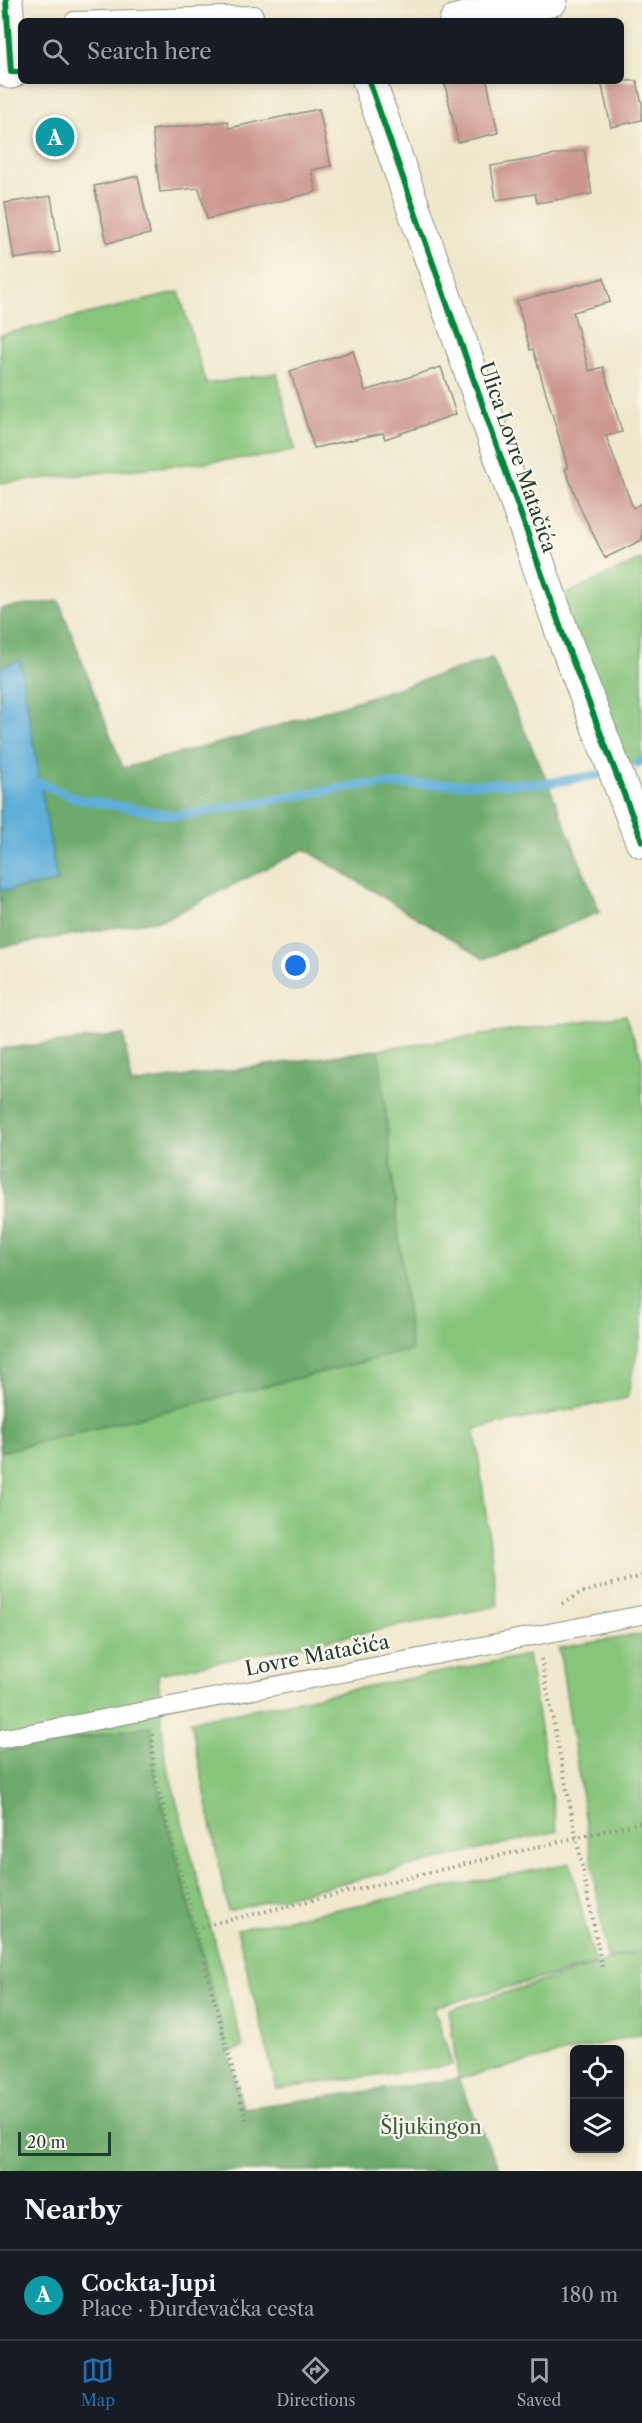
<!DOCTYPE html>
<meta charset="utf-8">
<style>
:root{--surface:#171b24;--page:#242831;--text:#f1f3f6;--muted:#9ea1a6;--line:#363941;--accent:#1f6fb2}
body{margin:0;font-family:"Libre Caslon Text",serif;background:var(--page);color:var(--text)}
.controls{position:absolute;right:18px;bottom:18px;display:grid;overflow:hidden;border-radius:9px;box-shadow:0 3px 9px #0003}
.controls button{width:54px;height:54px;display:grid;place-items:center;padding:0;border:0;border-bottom:2px solid var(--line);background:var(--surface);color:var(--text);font:30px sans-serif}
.scale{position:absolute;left:18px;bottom:15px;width:93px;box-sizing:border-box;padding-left:6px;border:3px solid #1f3d34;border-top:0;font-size:16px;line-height:21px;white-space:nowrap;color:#1f3d34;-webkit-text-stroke:4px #fbf7ec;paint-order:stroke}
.you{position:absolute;left:296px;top:966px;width:21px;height:21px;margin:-15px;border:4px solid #fff;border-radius:50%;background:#1a73e8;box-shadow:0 0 0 9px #1a73e833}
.badge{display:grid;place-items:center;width:39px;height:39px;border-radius:50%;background:var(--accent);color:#fff;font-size:20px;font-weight:700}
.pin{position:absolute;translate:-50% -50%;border:3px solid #fff;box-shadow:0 2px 6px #0006}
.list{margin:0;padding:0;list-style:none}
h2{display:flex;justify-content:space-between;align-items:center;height:78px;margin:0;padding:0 24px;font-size:26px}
h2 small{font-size:20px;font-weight:400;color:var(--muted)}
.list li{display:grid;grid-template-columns:39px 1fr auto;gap:18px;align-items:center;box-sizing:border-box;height:90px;padding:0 24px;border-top:2px solid var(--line)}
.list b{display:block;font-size:22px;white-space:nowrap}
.list p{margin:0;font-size:20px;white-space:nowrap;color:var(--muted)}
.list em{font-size:20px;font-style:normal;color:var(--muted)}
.icon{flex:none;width:33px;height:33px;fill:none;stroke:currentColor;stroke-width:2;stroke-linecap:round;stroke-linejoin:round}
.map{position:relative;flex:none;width:642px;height:2171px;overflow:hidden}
.search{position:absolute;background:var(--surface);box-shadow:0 3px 9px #0003;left:18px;right:18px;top:18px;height:66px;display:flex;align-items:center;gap:15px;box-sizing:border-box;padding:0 21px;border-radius:9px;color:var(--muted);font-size:22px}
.sheet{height:168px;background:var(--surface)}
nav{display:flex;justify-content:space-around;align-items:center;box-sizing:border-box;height:84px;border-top:2px solid var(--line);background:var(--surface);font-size:16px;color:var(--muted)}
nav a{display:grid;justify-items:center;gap:3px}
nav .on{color:var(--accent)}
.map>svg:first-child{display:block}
.green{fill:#87c57c;stroke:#538158;stroke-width:1.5}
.forest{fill:#6daa6c;stroke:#467450;stroke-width:1.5}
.water{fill:#5eaed9;stroke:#3e7686;stroke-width:1.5}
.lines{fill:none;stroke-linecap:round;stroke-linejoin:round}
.stream{stroke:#5eaed9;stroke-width:9}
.building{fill:#cc968d}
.lane-casing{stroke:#889280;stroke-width:20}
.secondary-casing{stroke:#889280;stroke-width:35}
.primary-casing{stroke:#889280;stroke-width:35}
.path{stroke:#889280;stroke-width:4;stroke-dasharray:1.5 4.5;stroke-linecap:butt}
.lane{stroke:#fff;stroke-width:18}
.secondary{stroke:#fff;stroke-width:33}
.primary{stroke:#fff;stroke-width:33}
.cycleway-casing{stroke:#fbf7ec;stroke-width:10}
.cycleway{stroke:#00873e;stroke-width:6}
.labels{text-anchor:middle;stroke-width:4.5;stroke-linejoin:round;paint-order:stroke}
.street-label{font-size:20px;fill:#1f3d34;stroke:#fbf7ec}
.park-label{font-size:20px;fill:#395f46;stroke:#fbf7ec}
</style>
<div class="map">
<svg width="642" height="2171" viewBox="0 0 642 2171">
<rect width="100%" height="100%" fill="#fbf7ec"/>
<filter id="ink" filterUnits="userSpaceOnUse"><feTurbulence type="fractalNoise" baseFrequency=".0167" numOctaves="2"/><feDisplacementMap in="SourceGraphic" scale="12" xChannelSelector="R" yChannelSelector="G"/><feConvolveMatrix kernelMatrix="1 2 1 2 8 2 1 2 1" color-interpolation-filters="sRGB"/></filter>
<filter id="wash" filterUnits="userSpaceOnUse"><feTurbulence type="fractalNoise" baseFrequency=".008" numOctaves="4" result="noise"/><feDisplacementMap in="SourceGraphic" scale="24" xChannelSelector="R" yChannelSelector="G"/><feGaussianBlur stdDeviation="1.35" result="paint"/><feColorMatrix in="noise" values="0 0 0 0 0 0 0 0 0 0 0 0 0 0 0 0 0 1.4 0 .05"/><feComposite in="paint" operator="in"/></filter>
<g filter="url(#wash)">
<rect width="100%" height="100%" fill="#f0e8cc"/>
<path class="green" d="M179,292L206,384L277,373L295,450L276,455L0,483V335Z
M642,559V761L617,769L551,601Z
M625,1015L642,1059V1329L627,1398L475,1429L498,1606L158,1674L165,1758L243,2047L0,2146V1049L124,1035L131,1084Z
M642,1634V2034L458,2079L449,2010L637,1952L607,1959L559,1648Z
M528,1655L557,1831L228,1911L191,1721Z
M570,1863L595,1964L434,2007L452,2065L277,2089L237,1929Z"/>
<path class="forest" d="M59,601L123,768L246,736L492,658L548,783L600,912L484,959L305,849L165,919L0,947V609Z
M124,1035L131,1084L379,1050L411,1350L0,1452V1049Z
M152,1726L154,1772L243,2108L458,2079L500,2171H0V1752Z"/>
<path class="water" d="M20,661L57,882L0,891V667Z"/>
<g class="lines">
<path class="stream" d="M637,763L642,761
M30,779L78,799L177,816L361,785L548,783L597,775"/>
</g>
<g id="blocks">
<path class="building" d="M444,81H487L498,133L458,142Z
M601,81H637L642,104V120L611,127Z
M319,109L331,166L311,170L316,192L207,219L199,188L160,192L152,130L228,121L229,128Z
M584,150L592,194L537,203L535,194L496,200L491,166Z
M138,176L150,234L107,243L94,186Z
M51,196L60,252L14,259L5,203Z
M604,278L610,302L573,312L589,371L603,367L622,432L606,436L633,508L642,503V540L605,558L582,512L565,469L568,468L533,349L530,350L517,301Z
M353,351L365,391L441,367L456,414L385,439L383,433L314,448L290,371Z"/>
</g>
</g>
<g filter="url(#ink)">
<use href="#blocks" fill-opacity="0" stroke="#889280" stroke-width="1.5"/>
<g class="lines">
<g class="lane-casing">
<path id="lane" d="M74,21L254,15
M0,1739L642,1615"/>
</g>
<g class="secondary-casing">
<path id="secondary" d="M369,81L567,646L642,841"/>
</g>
<g class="primary-casing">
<path id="primary" d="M6,0L11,72
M456,21L551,0"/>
</g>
<path class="path" d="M562,1604L580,1593L642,1576
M541,1659L602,1967
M152,1734L154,1772L246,2120
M195,1928L642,1822"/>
<use href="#lane" class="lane"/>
<use href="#secondary" class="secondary"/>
<use href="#primary" class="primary"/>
<g class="cycleway-casing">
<path id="cycleway" d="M6,0L11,72H21
M369,81L567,646L642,841"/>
</g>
<use href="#cycleway" class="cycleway"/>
</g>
</g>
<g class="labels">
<g class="street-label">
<text transform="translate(518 457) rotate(71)" y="7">Ulica Lovre Matačića</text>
<text transform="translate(317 1655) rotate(-11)" y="7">Lovre Matačića</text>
</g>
<g class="park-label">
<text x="431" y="2134">Šljukingon</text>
</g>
</g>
</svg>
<div class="controls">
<button><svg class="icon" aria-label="locate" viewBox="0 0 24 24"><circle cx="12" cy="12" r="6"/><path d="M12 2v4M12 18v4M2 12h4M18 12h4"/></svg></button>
<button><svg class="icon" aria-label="layers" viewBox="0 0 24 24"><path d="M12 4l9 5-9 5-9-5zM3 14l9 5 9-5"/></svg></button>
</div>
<div class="scale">20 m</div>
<div class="you"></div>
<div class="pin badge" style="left:55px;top:137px;background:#0f9aa8">A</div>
<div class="search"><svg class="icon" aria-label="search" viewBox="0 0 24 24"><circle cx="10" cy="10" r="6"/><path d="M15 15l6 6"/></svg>Search here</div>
</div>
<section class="sheet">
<h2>Nearby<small></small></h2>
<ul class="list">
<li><span class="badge" style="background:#0f9aa8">A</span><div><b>Cockta-Jupi</b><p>Place · Đurđevačka cesta</p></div><em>180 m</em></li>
</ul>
</section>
<nav>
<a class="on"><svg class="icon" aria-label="map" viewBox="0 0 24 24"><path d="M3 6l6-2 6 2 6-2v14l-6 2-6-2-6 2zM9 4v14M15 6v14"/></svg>Map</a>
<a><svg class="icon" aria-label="directions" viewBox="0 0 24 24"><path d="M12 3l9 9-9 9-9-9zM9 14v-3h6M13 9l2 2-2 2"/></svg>Directions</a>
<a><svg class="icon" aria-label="saved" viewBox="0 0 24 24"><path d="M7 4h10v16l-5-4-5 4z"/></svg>Saved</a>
</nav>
